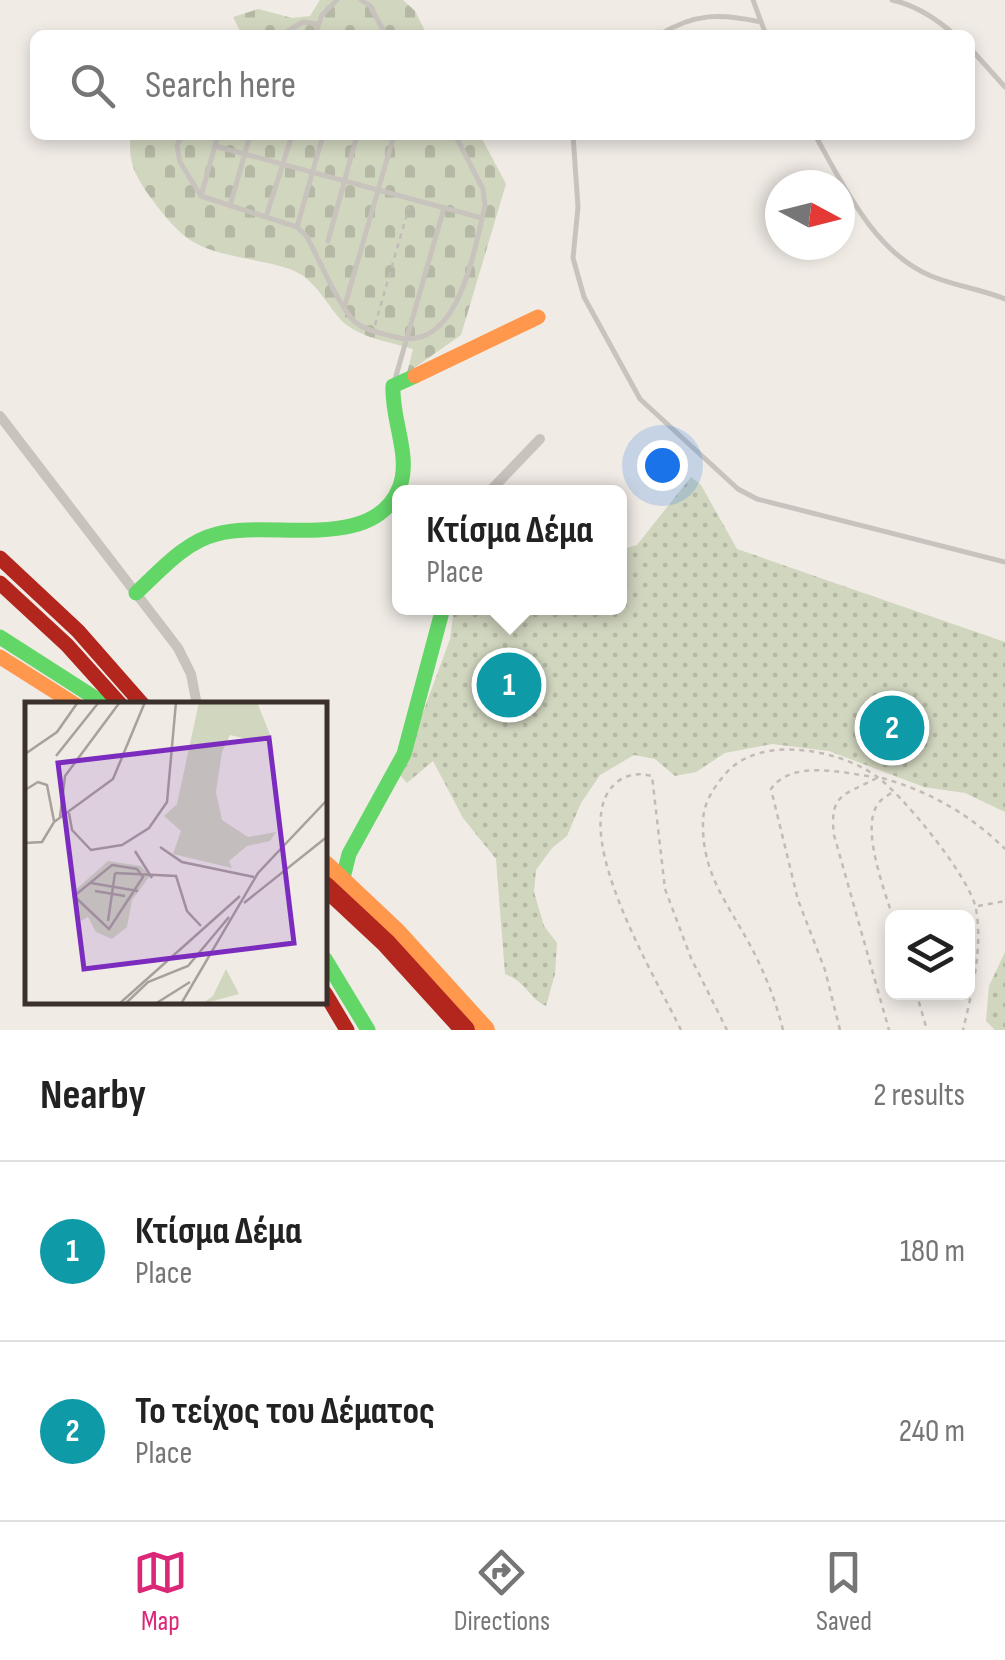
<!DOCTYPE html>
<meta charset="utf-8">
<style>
:root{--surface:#fff;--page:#f2f2f2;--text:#222;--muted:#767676;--line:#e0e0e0;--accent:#db2777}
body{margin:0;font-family:"Sofia Sans Condensed",sans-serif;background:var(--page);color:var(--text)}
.controls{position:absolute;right:30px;bottom:30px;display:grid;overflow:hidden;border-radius:15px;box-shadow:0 5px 15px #0003}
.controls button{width:90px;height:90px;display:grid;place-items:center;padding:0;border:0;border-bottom:2px solid var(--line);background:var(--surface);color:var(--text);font:50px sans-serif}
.compass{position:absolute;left:765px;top:170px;width:90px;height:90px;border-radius:50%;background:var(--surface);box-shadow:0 5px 15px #0003;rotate:97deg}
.you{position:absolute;left:662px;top:465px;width:35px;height:35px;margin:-25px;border:8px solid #fff;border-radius:50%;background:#1a73e8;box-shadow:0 0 0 15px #1a73e833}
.badge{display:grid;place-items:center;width:65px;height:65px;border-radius:50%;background:var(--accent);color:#fff;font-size:32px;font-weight:700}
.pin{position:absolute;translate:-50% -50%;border:5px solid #fff;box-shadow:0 2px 10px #0006}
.popup{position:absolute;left:392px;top:485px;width:235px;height:130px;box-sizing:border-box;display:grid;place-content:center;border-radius:15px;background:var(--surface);filter:drop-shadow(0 2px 8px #0005);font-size:32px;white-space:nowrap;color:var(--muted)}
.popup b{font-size:38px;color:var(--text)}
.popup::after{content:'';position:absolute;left:50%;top:100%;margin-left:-20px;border:20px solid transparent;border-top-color:var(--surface)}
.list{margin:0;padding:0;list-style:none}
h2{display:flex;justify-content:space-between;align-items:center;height:130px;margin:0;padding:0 40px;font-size:42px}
h2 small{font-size:32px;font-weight:400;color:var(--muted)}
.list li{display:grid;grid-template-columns:65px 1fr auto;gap:30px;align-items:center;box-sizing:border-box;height:180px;padding:0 40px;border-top:2px solid var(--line)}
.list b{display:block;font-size:38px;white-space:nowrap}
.list p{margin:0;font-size:32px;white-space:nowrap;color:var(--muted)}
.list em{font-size:32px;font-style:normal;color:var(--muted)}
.icon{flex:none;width:55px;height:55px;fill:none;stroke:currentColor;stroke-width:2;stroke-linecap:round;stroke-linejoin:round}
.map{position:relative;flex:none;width:1005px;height:1030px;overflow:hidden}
.search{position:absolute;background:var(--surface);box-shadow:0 5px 15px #0003;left:30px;right:30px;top:30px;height:110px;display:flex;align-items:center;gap:25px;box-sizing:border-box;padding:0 35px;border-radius:15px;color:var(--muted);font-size:38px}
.sheet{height:490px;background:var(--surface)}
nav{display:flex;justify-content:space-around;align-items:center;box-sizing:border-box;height:140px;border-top:2px solid var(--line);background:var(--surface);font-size:28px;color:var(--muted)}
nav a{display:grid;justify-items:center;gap:5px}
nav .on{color:var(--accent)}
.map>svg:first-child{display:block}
.grass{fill:url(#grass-dots)}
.cemetery{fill:url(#cemetery-stones)}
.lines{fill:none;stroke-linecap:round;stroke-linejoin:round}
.path{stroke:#c2bbb6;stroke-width:2.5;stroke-dasharray:5 5;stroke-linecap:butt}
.lane{stroke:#c9c3be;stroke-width:5}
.street{stroke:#c9c3be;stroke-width:10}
.fast{stroke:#63d668;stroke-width:15}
.slow{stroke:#ff974d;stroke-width:15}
.jam{stroke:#b3261e;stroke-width:15}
.slow-bridge{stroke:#ff974d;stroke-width:20}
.jam-bridge{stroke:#b3261e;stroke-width:20}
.inset-road{fill:none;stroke:#a8a09b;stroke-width:2.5}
.view{fill:#7b2cbf;fill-opacity:0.15;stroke:#7b2cbf;stroke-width:5}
.inset-edge{fill:none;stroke:#3b302b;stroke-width:5}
</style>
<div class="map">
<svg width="1005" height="1030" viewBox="0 0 1005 1030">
<defs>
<pattern id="grass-dots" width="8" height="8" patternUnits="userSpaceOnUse" patternTransform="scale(2.5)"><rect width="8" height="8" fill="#d1d6bf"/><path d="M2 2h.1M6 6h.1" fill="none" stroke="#b4b8a4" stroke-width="1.8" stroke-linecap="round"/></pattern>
<pattern id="cemetery-stones" width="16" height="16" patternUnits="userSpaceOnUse" patternTransform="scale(2.5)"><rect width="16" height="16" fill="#d1d6bf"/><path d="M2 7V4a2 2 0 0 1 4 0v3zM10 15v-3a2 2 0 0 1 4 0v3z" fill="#b4b8a4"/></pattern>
</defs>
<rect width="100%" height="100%" fill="#f0ebe5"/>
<path class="grass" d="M691,477L701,485L737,549L1005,642V812L965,793L924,787L829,751L772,744L725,753L696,772L675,776L655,759L634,755L600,775L581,803L567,836L552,848L536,870L534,892L544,926L557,943L555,974L546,1006C527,997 529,984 505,974L496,859L463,818L433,761L407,783L400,775L450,639L454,608H619V550L637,545Z
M1005,952V1030H995L986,1021L989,986Z"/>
<path class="cemetery" d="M320,0H403L415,11L427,35H242L233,17L258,9L292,18L310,16Z
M131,135H480L506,184L461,335L407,373L413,349C390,342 360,338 342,321C328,306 319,287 302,275C289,267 272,264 258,261C199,249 187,247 151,198C136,177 127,162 131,135Z"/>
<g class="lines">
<path class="path" d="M375,325L409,207
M877,778C844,795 829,794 834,835L889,1030
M882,778C929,791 971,815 1005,849
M891,793C886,797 881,799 878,804C860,828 885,891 893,918
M978,906L1005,901
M916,992L927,1030
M681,1030C656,978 571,838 611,788C622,775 636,772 652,776L665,889L691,958L727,1030
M783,1030C776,1001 764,971 750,945C728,904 703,875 703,826C702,804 713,788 727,772C761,735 838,749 876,776C903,795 970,877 976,909C983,948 972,992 963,1030
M840,1030L825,970L798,900L771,789C792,759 844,773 874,777"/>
<path class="lane" d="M361,0L370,6L386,35
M753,0L766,35
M892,0C915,5 938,20 955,35
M286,32L303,22L318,24
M315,35L322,15L337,0
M659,35C695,13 720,13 761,22
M970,48L1005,87
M181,135L177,146L180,162L201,196L297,227L307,237C321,263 334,296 352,319C362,330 381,333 395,337C459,354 474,250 485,206L483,189L455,135
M573,135L578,207L573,258L584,297L640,399L738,489L757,499L1005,562
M815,135C843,185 875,253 931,276C955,286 981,289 1005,299
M215,146L482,218
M201,196L218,135
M230,206L250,135
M266,217L292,135
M297,227L323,135
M328,241L357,135
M345,305L394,135
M394,383L444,208"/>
<path class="street" d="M0,416L178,648L191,674L197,705
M489,492L540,439"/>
<path class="fast" d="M136,593C160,571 184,542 217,534C271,519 375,554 400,486C411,455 391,418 393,386L415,376
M0,637L106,705
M341,886L349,854L404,754L443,608
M325,959L368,1030"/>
<path class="slow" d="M415,376L538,317
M0,657L76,705"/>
<path class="jam" d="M0,558L78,631L143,705
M0,583L67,645L121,705
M325,993L347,1030"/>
<path class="slow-bridge" d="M325,865L396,932L485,1030"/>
<path class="jam-bridge" d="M325,886L386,943L465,1030"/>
</g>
<g transform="translate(25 702)">
<rect width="302" height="302" fill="#f0ebe5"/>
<path d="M174,0H232L246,35L235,40L205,33L197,50L191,90L197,118L223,135L251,130L245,139L222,144L204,159L207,166L148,152L156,129L139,114L152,102Z" fill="#d1d6bf"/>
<path d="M201,267L214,292L177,302L188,294Z" fill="#d1d6bf"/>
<path d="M83,159L116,164L125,174L107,198L102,225L87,237L71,230L63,215L56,219L47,191Z" fill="#d1d6bf"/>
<path class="inset-road" d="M0,52L32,30L53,0M31,54L74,0M0,88L13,80L22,83L29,119M44,111L47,128L66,148L97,143L124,126L142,100L151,0M35,115L40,74L95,0M0,141L17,140L29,120L88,77L120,0M135,145L157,160L229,175M110,149L127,176M87,163L112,167L118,175L84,227L49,194ZM90,171L151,174L162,209L176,224M66,181L113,189M70,189L100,194M219,201L303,134M83,219L90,171M94,302L215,194M100,302L123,280L163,264L204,215M130,302L165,280M156,302L233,171L303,97"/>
<path class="view" d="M244,36L269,241L59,267L33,61Z"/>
<rect width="302" height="302" class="inset-edge"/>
</g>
</svg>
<div class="controls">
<button><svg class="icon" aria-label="layers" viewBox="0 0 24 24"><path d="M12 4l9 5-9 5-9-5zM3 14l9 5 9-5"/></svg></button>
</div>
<svg class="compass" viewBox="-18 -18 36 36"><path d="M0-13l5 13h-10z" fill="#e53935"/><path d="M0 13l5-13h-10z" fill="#767676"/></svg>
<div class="you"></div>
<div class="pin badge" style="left:509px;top:685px;background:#0f9aa8">1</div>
<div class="popup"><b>Κτίσμα Δέμα</b>Place</div>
<div class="pin badge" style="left:892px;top:728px;background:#0f9aa8">2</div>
<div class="search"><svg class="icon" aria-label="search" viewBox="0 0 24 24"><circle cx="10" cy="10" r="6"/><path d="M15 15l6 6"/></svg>Search here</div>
</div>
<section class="sheet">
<h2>Nearby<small>2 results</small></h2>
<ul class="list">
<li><span class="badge" style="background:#0f9aa8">1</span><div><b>Κτίσμα Δέμα</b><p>Place</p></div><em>180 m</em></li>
<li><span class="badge" style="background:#0f9aa8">2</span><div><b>Το τείχος του Δέματος</b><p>Place</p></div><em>240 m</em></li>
</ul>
</section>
<nav>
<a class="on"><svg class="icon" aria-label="map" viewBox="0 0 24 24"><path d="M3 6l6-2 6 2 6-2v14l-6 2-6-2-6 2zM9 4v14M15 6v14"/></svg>Map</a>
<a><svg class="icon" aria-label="directions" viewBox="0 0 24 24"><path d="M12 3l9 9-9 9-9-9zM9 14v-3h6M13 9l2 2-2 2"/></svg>Directions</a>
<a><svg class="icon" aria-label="saved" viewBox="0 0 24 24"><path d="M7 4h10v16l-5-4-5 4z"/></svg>Saved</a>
</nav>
